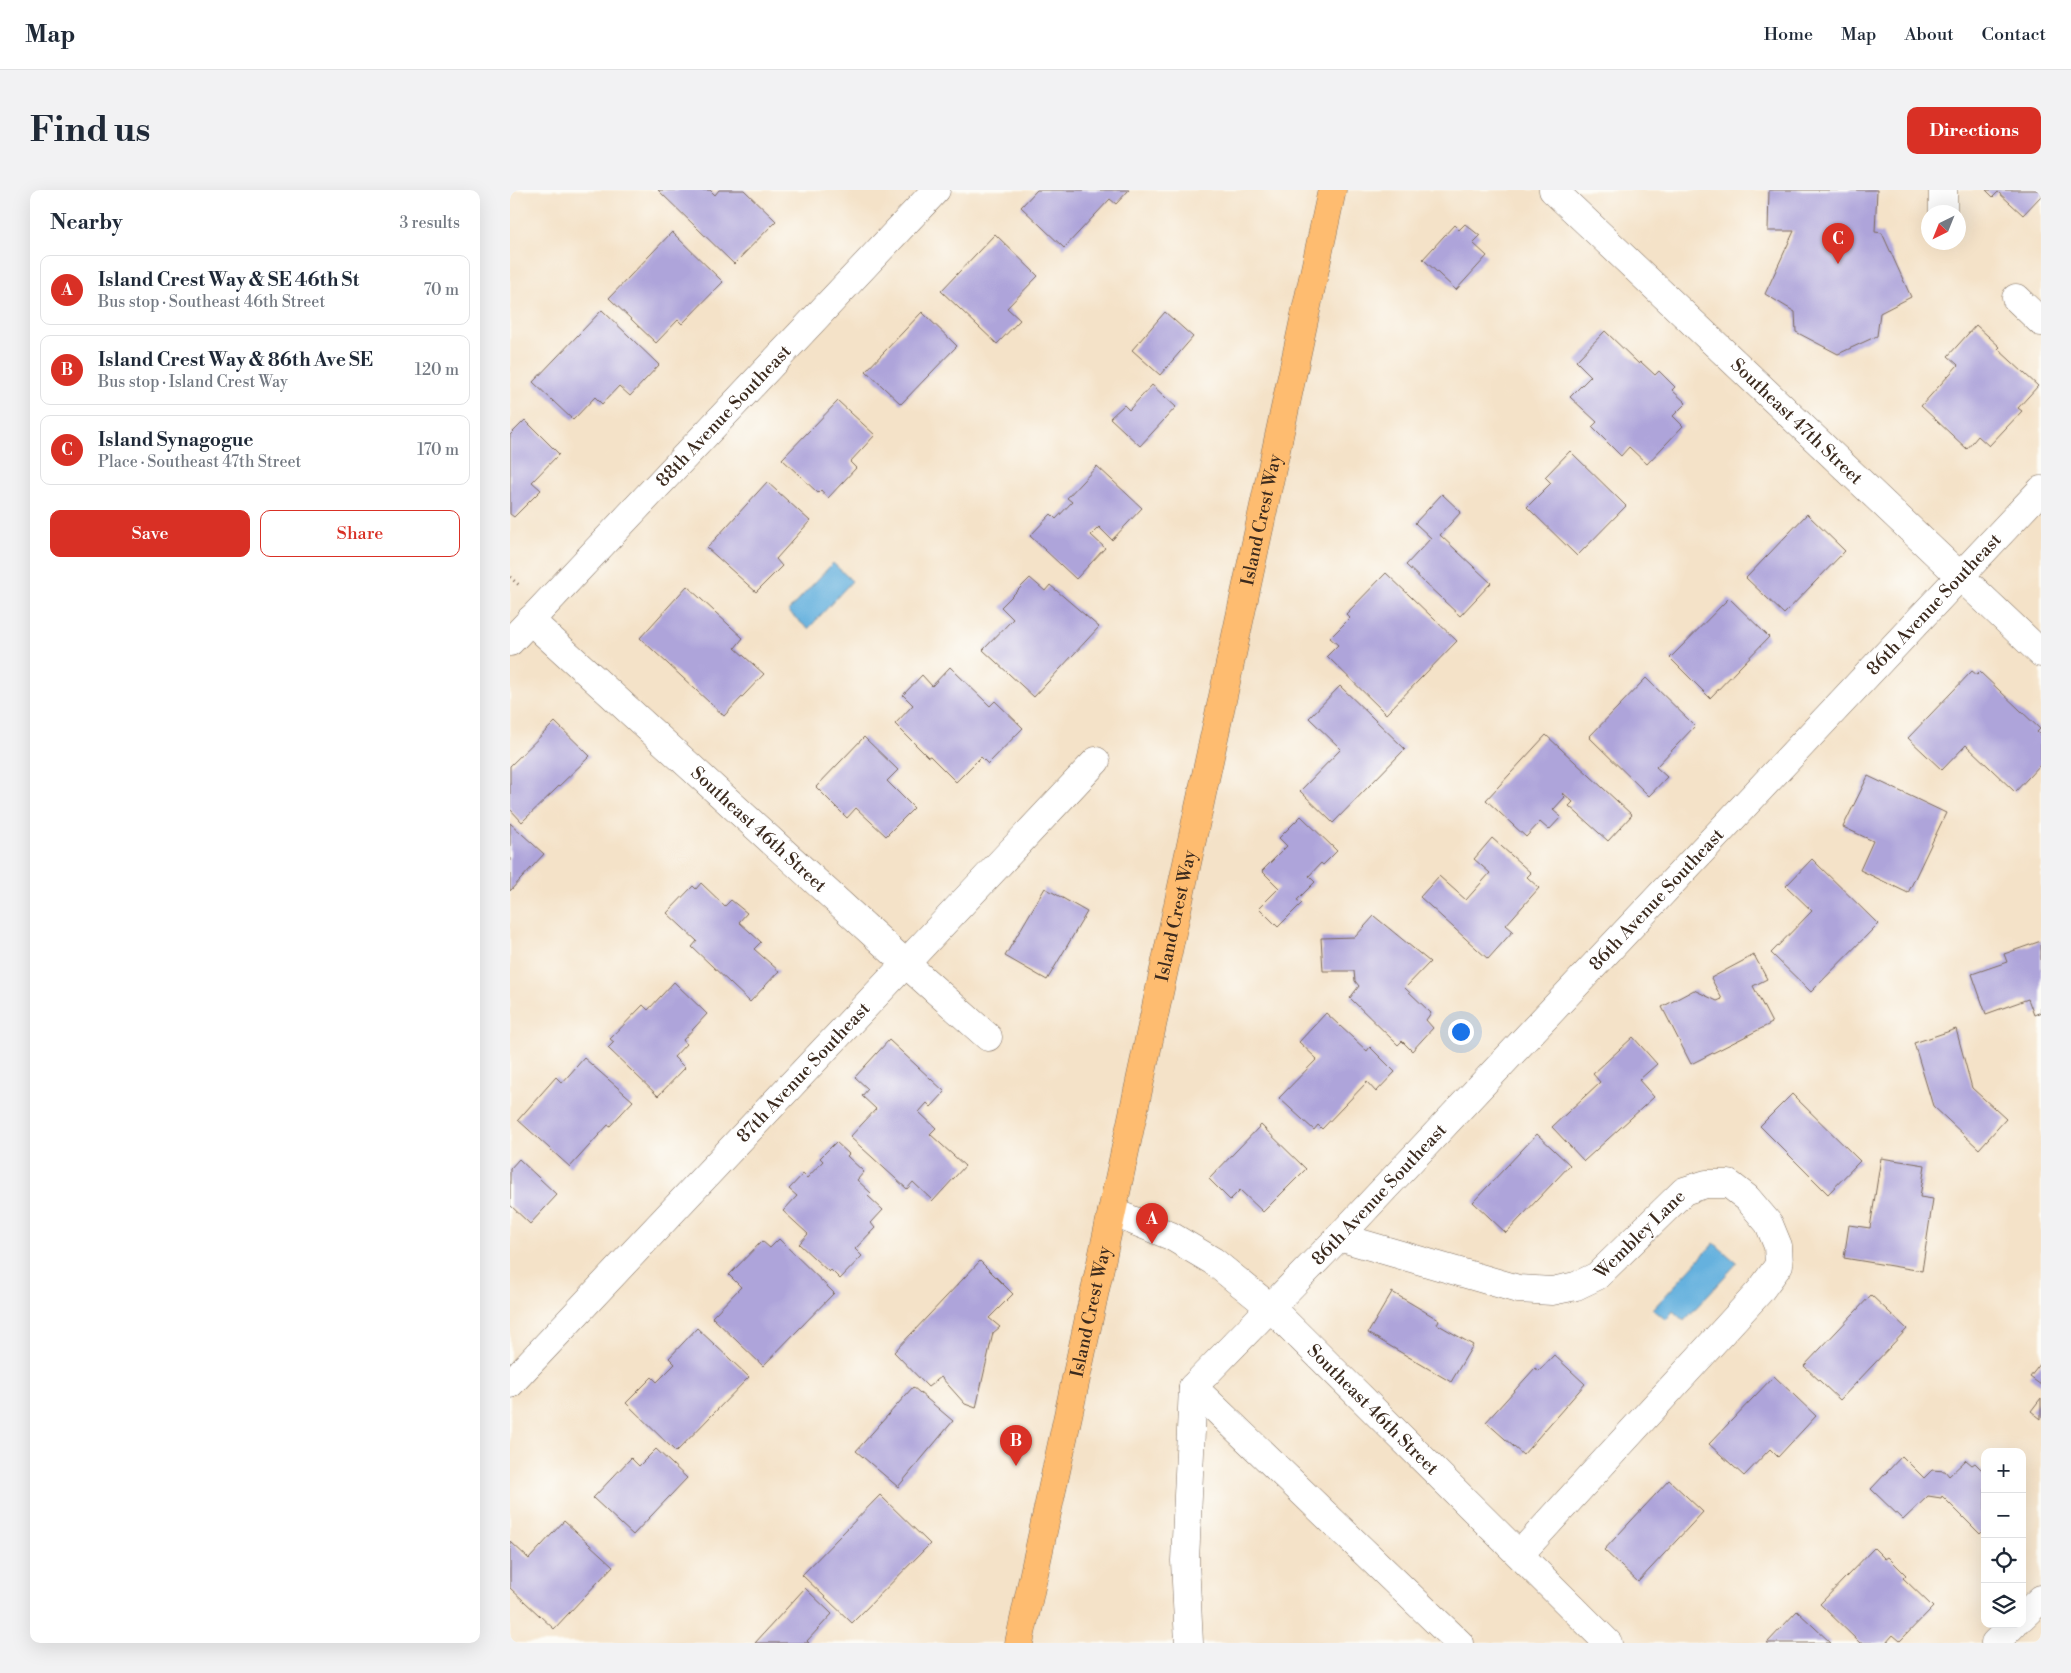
<!DOCTYPE html>
<meta charset="utf-8">
<style>
:root{--surface:#fff;--page:#f2f2f3;--text:#1f2937;--muted:#747a83;--line:#e0e1e3;--accent:#d93025}
body{margin:0;font-family:"Libre Bodoni",serif;background:var(--page);color:var(--text)}
.controls{position:absolute;right:15px;bottom:15px;display:grid;overflow:hidden;border-radius:10px;box-shadow:0 5px 20px #0002}
.controls button{width:45px;height:45px;display:grid;place-items:center;padding:0;border:0;border-bottom:1px solid var(--line);background:var(--surface);color:var(--text);font:25px sans-serif}
.compass{position:absolute;left:1411px;top:15px;width:45px;height:45px;border-radius:50%;background:var(--surface);box-shadow:0 5px 20px #0002;rotate:223deg}
.you{position:absolute;left:950px;top:841px;width:18px;height:18px;margin:-12px;border:4px solid #fff;border-radius:50%;background:#1a73e8;box-shadow:0 0 0 8px #1a73e833}
.badge{display:grid;place-items:center;width:32px;height:32px;border-radius:50%;background:var(--accent);color:#fff;font-size:16px;font-weight:700}
.pin{position:absolute;translate:-50% -41px;filter:drop-shadow(0 1px 2px #0008)}
.pin::after{content:'';position:absolute;top:26px;width:18px;height:15px;background:inherit;clip-path:polygon(0 0,100% 0,50% 100%)}
.list{margin:0;padding:0;list-style:none}
h2{display:flex;justify-content:space-between;align-items:center;height:65px;margin:0;padding:0 20px;font-size:21px}
h2 small{font-size:16px;font-weight:400;color:var(--muted)}
.list li{display:grid;grid-template-columns:32px 1fr auto;gap:15px;align-items:center;box-sizing:border-box;height:70px;margin:0 10px 10px;padding:0 10px;border:1px solid var(--line);border-radius:10px}
.list b{display:block;font-size:19px;white-space:nowrap}
.list p{margin:0;font-size:16px;white-space:nowrap;color:var(--muted)}
.list em{font-size:16px;font-style:normal;color:var(--muted)}
.actions{display:flex;gap:10px;padding:15px 20px}
.actions a{flex:1;padding:11px 0;border:1px solid var(--accent);border-radius:10px;text-align:center;font-size:18px;color:var(--accent)}
.actions .main{background:var(--accent);color:#fff}
.icon{flex:none;width:28px;height:28px;fill:none;stroke:currentColor;stroke-width:2;stroke-linecap:round;stroke-linejoin:round}
.map{position:relative;flex:none;width:1531px;height:1453px;overflow:hidden;border-radius:10px}
header{display:flex;align-items:center;gap:30px;box-sizing:border-box;height:70px;padding:0 25px;background:var(--surface);border-bottom:1px solid var(--line)}
header strong{font-size:24px}
nav{display:flex;gap:28px;margin-inline-start:auto;font-size:18px}
.intro{display:flex;align-items:center;justify-content:space-between;box-sizing:border-box;height:120px;padding:0 30px}
h1{margin:0;font-size:35px}
.button{padding:12px 22px;border-radius:10px;background:var(--accent);color:#fff;font-size:18px;font-weight:700}
main{display:flex;gap:30px;padding:0 30px}
aside{flex:1;background:var(--surface);border-radius:10px;box-shadow:0 5px 20px #0002}
.map>svg:first-child{display:block}
.water{fill:#65b1de;stroke:#506e7e}
.building{fill:#aea4da}
.lines{fill:none;stroke-linecap:round;stroke-linejoin:round}
.minor-casing{stroke:#7c6a5a;stroke-width:29}
.major-casing{stroke:#7c6a5a;stroke-width:29}
.path{stroke:#7c6a5a;stroke-width:3;stroke-dasharray:1 4;stroke-linecap:butt}
.minor{stroke:#fff;stroke-width:28}
.major{stroke:#febc70;stroke-width:28}
.labels{text-anchor:middle;stroke-width:5;stroke-linejoin:round;paint-order:stroke}
.street-label{font-size:18px;fill:#3b2a1e;stroke:#fdfcf7}
</style>
<header>
<strong>Map</strong>
<nav><a>Home</a><a>Map</a><a>About</a><a>Contact</a></nav>
</header>
<div class="intro"><h1>Find us</h1><a class="button">Directions</a></div>
<main>
<aside>
<h2>Nearby<small>3 results</small></h2>
<ul class="list">
<li><span class="badge">A</span><div><b>Island Crest Way &amp; SE 46th St</b><p>Bus stop · Southeast 46th Street</p></div><em>70 m</em></li>
<li><span class="badge">B</span><div><b>Island Crest Way &amp; 86th Ave SE</b><p>Bus stop · Island Crest Way</p></div><em>120 m</em></li>
<li><span class="badge">C</span><div><b>Island Synagogue</b><p>Place · Southeast 47th Street</p></div><em>170 m</em></li>
</ul>
<div class="actions"><a class="main">Save</a><a>Share</a></div>
</aside>
<div class="map">
<svg width="1531" height="1453" viewBox="0 0 1531 1453">
<rect width="100%" height="100%" fill="#fdfcf7"/>
<filter id="ink" filterUnits="userSpaceOnUse"><feTurbulence type="fractalNoise" baseFrequency=".02" numOctaves="2"/><feDisplacementMap in="SourceGraphic" scale="10" xChannelSelector="R" yChannelSelector="G"/><feConvolveMatrix kernelMatrix="1 2 1 2 8 2 1 2 1" color-interpolation-filters="sRGB"/></filter>
<filter id="wash" filterUnits="userSpaceOnUse"><feTurbulence type="fractalNoise" baseFrequency=".0096" numOctaves="4" result="noise"/><feDisplacementMap in="SourceGraphic" scale="20" xChannelSelector="R" yChannelSelector="G"/><feGaussianBlur stdDeviation="1.12" result="paint"/><feColorMatrix in="noise" values="0 0 0 0 0 0 0 0 0 0 0 0 0 0 0 0 0 1.4 0 .05"/><feComposite in="paint" operator="in"/></filter>
<g filter="url(#wash)">
<rect width="100%" height="100%" fill="#f4e2c8"/>
<path class="water" d="M323,373L342,391L298,439L278,421Z
M1204,1053L1227,1073L1174,1131L1163,1121L1156,1130L1143,1119Z"/>
<g id="blocks">
<path class="building" d="M148,0H200L205,5L209,0H234L266,31L224,74Z
M527,0H619L606,14L600,9L554,58L511,17Z
M1259,0H1367L1365,42L1372,43L1401,107L1370,123L1367,146L1328,164L1286,142L1285,122L1255,104L1284,41H1258Z
M1476,0H1531V6L1513,25L1488,2L1483,7Z
M955,34L970,46L963,53L977,66L946,100L913,69L944,35L949,40Z
M162,42L213,92L172,134L168,130L146,153L99,108Z
M485,44L528,86L497,118L510,130L487,154L431,101Z
M92,120L149,175L120,206L109,196L92,214L85,207L63,230L23,192Z
M412,122L447,156L391,214L356,181Z
M655,122L683,147L650,185L622,160Z
M1466,135L1490,157L1488,159L1528,196L1508,218L1512,221L1479,256L1468,246L1457,259L1411,216L1448,175L1438,166Z
M1095,141L1129,174L1131,172L1145,185L1149,181L1165,197L1162,200L1176,213L1163,226L1173,236L1137,274L1119,257L1111,266L1082,237L1087,232L1060,207L1081,186L1066,171Z
M642,195L666,217L630,256L600,228L614,215L619,220Z
M328,211L365,245L340,272L346,278L318,308L311,300L308,303L272,269Z
M15,230L49,264L22,292L31,300L4,327L0,324V245Z
M1060,261L1116,316L1067,366L1017,317L1041,293L1035,287Z
M587,276L632,318L602,350L589,337L581,345L595,358L566,389L520,346L541,324L546,329L562,312L557,308Z
M257,292L300,331L266,369L272,376L246,402L197,358Z
M932,304L951,322L930,345L981,393L950,426L896,375L921,348L905,333Z
M1297,324L1335,361L1274,424L1236,388Z
M876,383L947,451L876,524L817,466L828,455L820,448L840,428L836,424Z
M520,388L535,401L540,395L589,437L524,507L473,460L503,429L491,417Z
M177,396L233,448L225,458L254,484L214,526L130,448Z
M1219,408L1259,447L1200,508L1160,468Z
M440,477L480,516L485,511L513,538L478,574L471,567L446,592L420,566L418,567L385,534L403,515L393,505L412,485L422,496Z
M1462,481L1467,485L1470,482L1530,539L1527,542L1531,546V574L1505,602L1456,555L1432,580L1398,548Z
M1136,488L1185,536L1146,577L1157,587L1139,606L1079,547Z
M830,496L895,559L823,633L790,601L831,559L799,528Z
M45,532L80,566L12,632L0,619V576Z
M1036,545L1122,625L1098,651L1059,616L1063,612L1053,603L1052,604L1055,607L1043,620L1051,627L1039,640L1030,632L1016,647L976,610Z
M354,547L388,580L377,591L404,618L376,646L346,618L337,628L306,597Z
M1358,586L1436,623L1398,703L1350,680L1363,651L1333,637Z
M791,626L827,661L813,675L811,673L799,686L805,692L787,710L792,713L768,737L749,718L769,698L752,681L777,656L769,648Z
M0,633L34,664L0,701Z
M982,648L1021,683L1017,687L1029,698L996,735L1003,741L978,769L910,707L929,686L956,710L980,683L964,669Z
M1302,669L1368,734L1301,802L1261,763L1302,721L1276,696Z
M191,693L215,716L221,710L237,723L229,732L251,752L244,759L269,781L240,812L182,757L187,751L157,723L183,696L186,699Z
M535,698L577,722L537,790L495,766Z
M864,726L920,772L895,798L921,823L916,830L923,838L902,861L892,851L888,855L840,808L849,796L845,791L844,781H813L811,748L845,747Z
M1531,751V822L1524,825L1518,809L1476,824L1462,784L1497,772L1494,764Z
M1244,765L1257,789L1243,796L1262,833L1181,874L1152,817L1184,800L1207,811L1212,809L1201,788Z
M164,792L197,824L173,850L176,854L164,867L175,878L148,906L98,858L104,852L100,849L133,815L138,820Z
M816,823L857,861L860,857L885,882L866,902L857,892L812,939L808,935L804,940L769,908L807,869L789,852Z
M1446,839L1462,898L1496,929L1469,959L1423,916L1404,853Z
M1123,847L1147,874L1129,890L1144,907L1074,971L1042,937L1090,892L1083,884Z
M379,850L435,902L421,917L417,913L409,922L426,938L420,944L455,976L423,1011L403,992L397,999L340,947L366,919L352,906L358,899L345,887Z
M74,868L123,911L100,936L98,935L60,977L8,930L46,887L52,893Z
M1282,904L1350,971L1318,1004L1250,936Z
M751,935L796,979L753,1022L730,1000L720,1010L699,989Z
M1027,944L1060,975L996,1043L963,1012Z
M326,952L339,964L337,966L354,982L347,990L361,1003L358,1006L373,1020L361,1033L365,1038L345,1059L352,1066L330,1089L321,1080L319,1082L289,1054L298,1044L273,1021L287,1006L279,999L293,984L297,988L313,971L310,968Z
M1371,968L1415,975L1410,1007L1423,1009L1412,1081L1334,1068L1339,1035L1360,1038Z
M9,969L47,1005L20,1034L0,1015V979Z
M269,1049L324,1103L253,1176L202,1127L231,1097L219,1085L252,1051L260,1058Z
M470,1071L503,1104L479,1128L490,1137L483,1143L466,1218L455,1214L431,1187L418,1197L384,1162Z
M882,1102L929,1130L927,1134L963,1155L941,1192L858,1143Z
M1361,1105L1397,1139L1330,1210L1294,1176Z
M187,1138L239,1187L166,1262L116,1213L142,1187L147,1192L165,1174L159,1168Z
M1044,1165L1075,1194L1013,1265L976,1232L1025,1178L1029,1181Z
M1531,1173V1195L1520,1187Z
M1264,1186L1306,1226L1268,1267L1260,1259L1234,1286L1199,1254Z
M403,1197L443,1231L388,1297L346,1261Z
M1531,1208V1229L1521,1221Z
M146,1259L177,1288L123,1345L83,1308L121,1268L129,1276Z
M1392,1266L1414,1288L1422,1280L1435,1281L1439,1286L1456,1270L1462,1275L1465,1273L1475,1283V1339L1470,1344L1432,1306L1431,1308L1418,1306L1393,1330L1361,1299Z
M1159,1290L1193,1322L1128,1392L1094,1360Z
M370,1305L420,1354L342,1433L292,1385Z
M54,1331L103,1376L44,1439L0,1398V1351L19,1369Z
M1364,1358L1375,1369L1378,1367L1396,1385L1393,1388L1423,1417L1390,1451L1383,1445L1376,1453H1350L1310,1414Z
M295,1398L322,1424L297,1451L299,1453H245Z
M1287,1421L1321,1453H1257Z"/>
</g>
</g>
<g filter="url(#ink)">
<use href="#blocks" fill-opacity="0" stroke="#7c6a5a" stroke-width="1"/>
<g class="lines">
<g class="minor-casing">
<g id="minor">
<path id="s1" d="M1043,0L1531,463"/>
<path d="M1433,22V0"/>
<path d="M1506,108L1531,132"/>
<path id="s2" d="M20,430L395,773L478,847"/>
<path id="s3" d="M0,452L426,0"/>
<path id="s4" d="M602,1022L661,1046L703,1071L761,1118L1098,1453"/>
<path id="s5" d="M829,1047L1008,1099L1042,1101L1066,1096L1087,1086L1174,1001L1196,994H1219L1237,1008L1259,1034L1268,1056L1269,1075L1250,1101L1010,1364"/>
<path id="s6" d="M0,1194L586,571"/>
<path d="M683,1197L949,1453"/>
<path d="M1512,1427L1531,1409"/>
<path id="s7" d="M679,1453L675,1371L683,1197L829,1047L1531,300"/>
<path d="M1485,1453L1504,1434"/>
</g>
</g>
<g class="major-casing">
<g id="major">
<path id="s8" d="M509,1453L822,0"/>
</g>
</g>
<path class="path" d="M0,387L10,396"/>
<use href="#minor" class="minor"/>
<use href="#major" class="major"/>
</g>
</g>
<g class="labels">
<g class="street-label">
<text dy="6" stroke="none"><textPath href="#s3" startOffset="311">88th Avenue Southeast</textPath></text>
<text dy="6" stroke="none"><textPath href="#s1" startOffset="336">Southeast 47th Street</textPath></text>
<text dy="6" stroke="none"><textPath href="#s8" startOffset="1149">Island Crest Way</textPath></text>
<text dy="6" stroke="none"><textPath href="#s7" startOffset="1334">86th Avenue Southeast</textPath></text>
<text dy="6" stroke="none"><textPath href="#s2" startOffset="310">Southeast 46th Street</textPath></text>
<text dy="6" stroke="none"><textPath href="#s7" startOffset="929">86th Avenue Southeast</textPath></text>
<text dy="6" stroke="none"><textPath href="#s8" startOffset="744">Island Crest Way</textPath></text>
<text dy="6" stroke="none"><textPath href="#s6" startOffset="428">87th Avenue Southeast</textPath></text>
<text dy="6" stroke="none"><textPath href="#s7" startOffset="524">86th Avenue Southeast</textPath></text>
<text dy="6" stroke="none"><textPath href="#s5" startOffset="328">Wembley Lane</textPath></text>
<text dy="6" stroke="none"><textPath href="#s8" startOffset="339">Island Crest Way</textPath></text>
<text dy="6" stroke="none"><textPath href="#s4" startOffset="331">Southeast 46th Street</textPath></text>
</g>
</g>
</svg>
<div class="controls">
<button>+</button>
<button>−</button>
<button><svg class="icon" aria-label="locate" viewBox="0 0 24 24"><circle cx="12" cy="12" r="6"/><path d="M12 2v4M12 18v4M2 12h4M18 12h4"/></svg></button>
<button><svg class="icon" aria-label="layers" viewBox="0 0 24 24"><path d="M12 4l9 5-9 5-9-5zM3 14l9 5 9-5"/></svg></button>
</div>
<svg class="compass" viewBox="-18 -18 36 36"><path d="M0-13l5 13h-10z" fill="#e53935"/><path d="M0 13l5-13h-10z" fill="#747a83"/></svg>
<div class="you"></div>
<div class="pin badge" style="left:642px;top:1054px">A</div>
<div class="pin badge" style="left:506px;top:1276px">B</div>
<div class="pin badge" style="left:1328px;top:74px">C</div>
</div>
</main>
